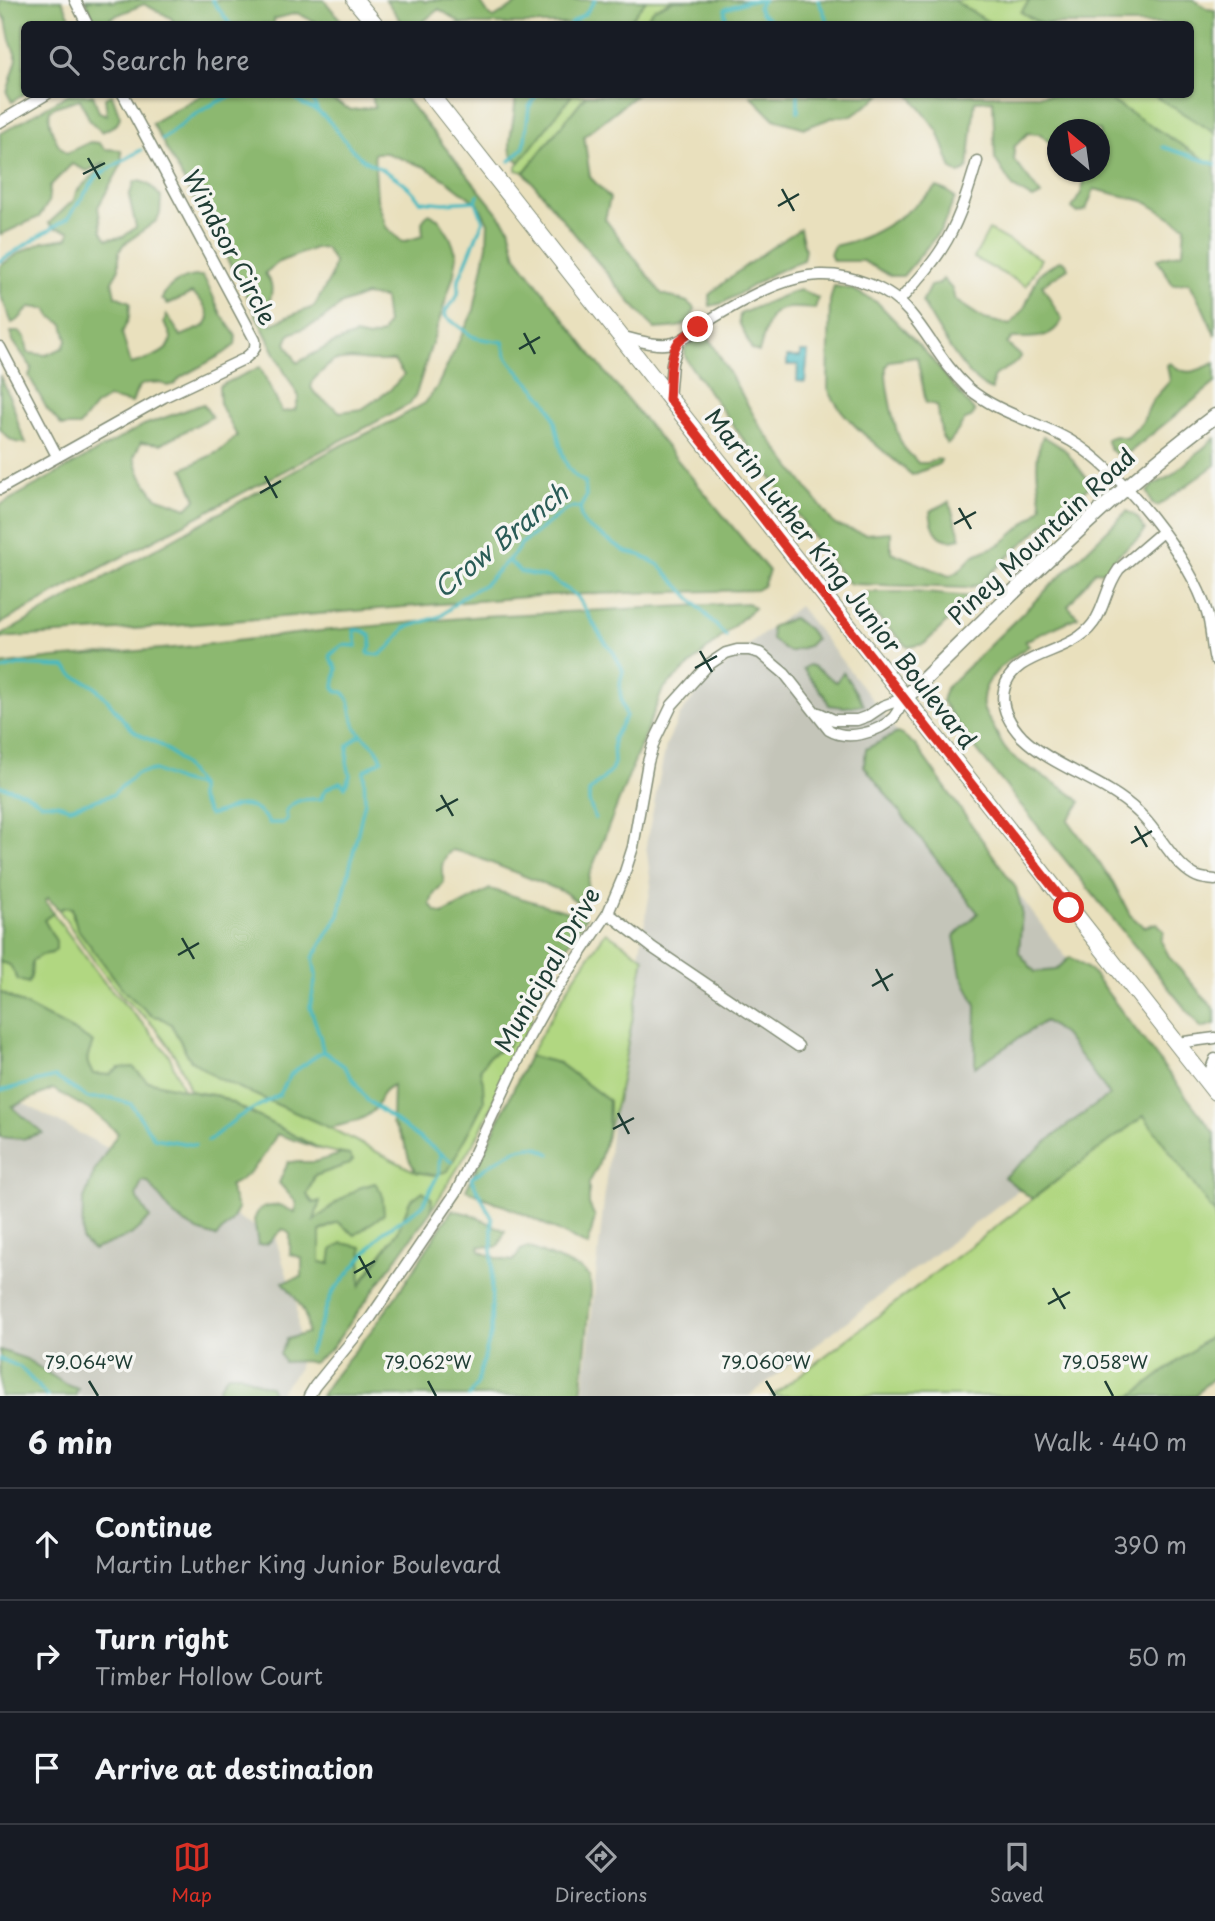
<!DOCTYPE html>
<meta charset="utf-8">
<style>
:root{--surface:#171b24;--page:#242831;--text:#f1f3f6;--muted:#9ea1a6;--line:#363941;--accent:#d93025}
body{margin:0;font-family:"Playpen Sans",sans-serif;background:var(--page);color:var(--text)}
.compass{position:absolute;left:1047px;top:119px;width:63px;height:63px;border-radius:50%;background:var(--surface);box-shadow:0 2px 5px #0004;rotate:331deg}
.stop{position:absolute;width:21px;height:21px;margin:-16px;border:5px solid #d93025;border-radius:50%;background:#fff}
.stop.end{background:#d93025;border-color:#fff;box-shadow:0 2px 7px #0008}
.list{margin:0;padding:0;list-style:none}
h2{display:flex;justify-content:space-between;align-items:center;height:91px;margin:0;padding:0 28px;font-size:30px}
h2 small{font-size:23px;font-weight:400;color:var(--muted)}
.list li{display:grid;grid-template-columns:46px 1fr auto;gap:21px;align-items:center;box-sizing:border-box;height:112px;padding:0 28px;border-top:2px solid var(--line)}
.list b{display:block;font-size:26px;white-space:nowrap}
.list p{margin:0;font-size:23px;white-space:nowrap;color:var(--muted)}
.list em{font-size:23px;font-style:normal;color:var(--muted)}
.icon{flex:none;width:38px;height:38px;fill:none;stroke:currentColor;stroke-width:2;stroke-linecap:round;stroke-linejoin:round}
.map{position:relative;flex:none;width:1215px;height:1396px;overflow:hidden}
.search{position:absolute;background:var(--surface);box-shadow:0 2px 5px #0004;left:21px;right:21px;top:21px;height:77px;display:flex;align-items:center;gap:18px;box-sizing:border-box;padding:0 24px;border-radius:10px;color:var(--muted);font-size:26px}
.sheet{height:427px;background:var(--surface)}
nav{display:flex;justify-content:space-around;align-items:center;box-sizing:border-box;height:98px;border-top:2px solid var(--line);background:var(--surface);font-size:19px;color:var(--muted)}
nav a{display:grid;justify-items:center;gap:4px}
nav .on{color:var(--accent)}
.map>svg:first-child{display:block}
.industrial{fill:#c4c5b9}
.green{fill:#b1d781;stroke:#688a5a;stroke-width:2}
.forest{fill:#8cb86f;stroke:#567a52;stroke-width:2;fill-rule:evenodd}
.water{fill:#49b9bf;stroke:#347b7a;stroke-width:2}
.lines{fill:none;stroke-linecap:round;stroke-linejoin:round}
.stream{stroke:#49b9bf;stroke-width:3.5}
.street-casing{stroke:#848e78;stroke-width:13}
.secondary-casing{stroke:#848e78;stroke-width:17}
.primary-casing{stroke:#848e78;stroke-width:18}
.street{stroke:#fff;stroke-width:10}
.secondary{stroke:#fff;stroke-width:14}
.primary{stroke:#fff;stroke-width:16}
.route{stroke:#d93025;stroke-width:9}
.ticks{fill:none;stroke:#1f3d34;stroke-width:2.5}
.labels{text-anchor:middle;stroke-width:7;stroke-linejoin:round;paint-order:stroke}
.street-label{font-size:24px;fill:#1f3d34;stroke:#f6f6f2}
.water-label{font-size:26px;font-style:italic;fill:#2a5c57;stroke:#f6f6f2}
.ticks-label{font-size:18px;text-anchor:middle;fill:#1f3d34;stroke:#f6f6f2;stroke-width:7;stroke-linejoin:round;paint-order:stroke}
</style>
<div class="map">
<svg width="1215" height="1396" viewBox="0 0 1215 1396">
<rect width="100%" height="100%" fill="#f6f6f2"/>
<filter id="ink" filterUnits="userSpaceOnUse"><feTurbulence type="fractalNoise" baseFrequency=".0143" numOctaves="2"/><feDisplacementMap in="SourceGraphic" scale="14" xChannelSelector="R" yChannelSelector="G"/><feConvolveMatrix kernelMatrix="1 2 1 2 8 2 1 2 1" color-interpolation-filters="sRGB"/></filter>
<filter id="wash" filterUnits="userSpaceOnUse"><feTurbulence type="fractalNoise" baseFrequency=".00686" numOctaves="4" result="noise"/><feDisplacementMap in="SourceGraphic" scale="28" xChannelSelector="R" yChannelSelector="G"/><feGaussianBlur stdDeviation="1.57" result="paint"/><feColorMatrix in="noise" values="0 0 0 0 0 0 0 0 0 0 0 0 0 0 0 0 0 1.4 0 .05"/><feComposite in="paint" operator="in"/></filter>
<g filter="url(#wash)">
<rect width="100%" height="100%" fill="#e9e0bd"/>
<path class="industrial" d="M799,606L875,703L1161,1084L1034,1178L749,1396H583L616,1089L651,886L646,845L666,745L680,715L702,686L744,649Z
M0,1091L275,1237L297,1306L299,1368L277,1396H2L25,1367L0,1350Z"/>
<path class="green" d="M646,0H674L654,9L642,24H627Z
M953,0H1028L1027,4L1021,12L1041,24H992Z
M572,95H586L524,172L516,170V167Z
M1102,95H1153L1215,133V166Z
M989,230L1041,259L1026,286L974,258Z
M65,907L72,908L73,918L125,992L171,1024L190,1059L215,1077L330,1128L416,1172L434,1175L483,1083L480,1070L489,1056L508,1046L528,1008L532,1012V1019L516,1052L480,1132L431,1211L432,1199L410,1201L398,1231L366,1275L359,1288L361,1266L331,1264L320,1262V1232L338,1222L355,1235L368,1224L337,1202L314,1222L319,1202L313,1203L307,1195L315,1176L349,1164V1155L320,1149L219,1096L190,1091C182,1065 168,1041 149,1021C141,1013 132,1007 124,998C100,972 80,940 59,910Z
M53,913L104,982L144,1025L169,1055L183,1090L147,1081L119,1068L109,1075L93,1074C84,1059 87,1058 93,1043L76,1032L0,992V962L11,965L18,979L31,977L32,961L41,955L52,953L56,941L44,920Z
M606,932L644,958L617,1101L608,1132L609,1101L559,1063L529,1056L572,981Z
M1144,1115L1215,1214V1333L1132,1396H772Z"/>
<path class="forest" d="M0,0H62L73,24H24V94L12,102L7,93L17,59L10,40L6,20L0,11Z
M86,0H110L112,2L118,0H324L344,24H319L297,13L274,19V24H175L171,18L144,4L110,18L113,24H95Z
M386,0H423L425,2L429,0H479L489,15L494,18L523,0H646L627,24H458L459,22L439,9L420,24H403Z
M674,0H953L992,24H642L654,9Z
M1030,0H1194L1208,9L1215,10V133L1153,95L1190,94V24H1041L1021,12Z
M69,94L93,95L99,112L107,115L105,98L112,95L120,117L117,124L102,132L90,121L80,99L57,106L50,110C47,123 56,146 67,153L90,142L99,143L105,149L121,150L122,164L98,207L102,232L107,239L123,237L136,227L129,196L135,181C148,181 153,188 161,197L160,214L156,221L123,245L119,252V269L112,281L115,296L130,302L129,318L122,333L131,364C142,361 173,353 171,338C171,333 166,327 164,322L167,315L181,336L205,326L209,318C207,307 201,299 192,293L168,304L162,299C166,284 187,275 202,276L207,283L221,314L236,336L235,345L223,354L181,377L175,384L167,386C161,382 157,382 150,383C137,383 136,392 132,403L108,398L95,406L79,426H62L47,409L29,376L32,368L13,341L11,332H19L25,337L28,353L46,355L63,348L67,340L63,324L51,316L47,309L30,307L19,319L12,323L0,294V266L19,253L43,242L68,238L70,231L55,228L49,223L74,200L76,192L106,162L87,171L72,164L50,186L48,203L39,217L0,235V134Z
M202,95H322L351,110L375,107L371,95H403L509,227L516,256L604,371L769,571L763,586L756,590L551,595L147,628L0,638V636L332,450L393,421L425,403L437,387L474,310L487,245L488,223L479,205L449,182L425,167L386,153H374L377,199L386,227L402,242L423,236L422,222L428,214L438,218L450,237L457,255L454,274L416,394L410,404L97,570L0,624V505L144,425L203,404L212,417L161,444L141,442L134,457L141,476L156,497L187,508L196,499L183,469L220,451L237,436L220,404L219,386L260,367L282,412L295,410L299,397L284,371L238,279L152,123ZM315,248H325L334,262L331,277L314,307L287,317L271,325C261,305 275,301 271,284C270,280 267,277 265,273L279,262ZM365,295L384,298L387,324L382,334L369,338L355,335L332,344L297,363L286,343L290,334L319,322L342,304ZM351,359L371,361H394L404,375L390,390L362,409L340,412C329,402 317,400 311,387L314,379L333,361Z
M515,95H572L520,162C515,159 511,154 510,148C509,131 517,113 515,95Z
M586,95H636L584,136L590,177L610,198L605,219L662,294L687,302L695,309C687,331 676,327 655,329L631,303L524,172Z
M750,95H881L852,116L834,117L805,128L774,119Z
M910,95H1102L1215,166V335L1202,306L1189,282L1173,285L1157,259L1183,252L1185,226L1144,201L1094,189L1086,210L1078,213L1072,208L1081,193L1084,182L1078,172H1100V130H1058L1057,149L1040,134L1028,133L1014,147V160L1041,195L1033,199L1013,187L995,159L993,100L975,101L968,168L960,174L952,169L938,131Z
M937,187L949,192L955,198L941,230L903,276H891L863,261H833L830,254L834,246C845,243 857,241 867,236C894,224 915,206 937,187Z
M800,229L805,250L803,260L774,273L723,303L710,306L709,295C737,271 768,249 800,229Z
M1061,260L1066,263L1068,268L1042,285L1062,320C1052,340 1032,338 1012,338L1007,344L1021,356C1011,370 1005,367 993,377L992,390C966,382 936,325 922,302L930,286L939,284L943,279L952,289L955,300L984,319L1010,325L1024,309L1039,274Z
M834,286L852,289L878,303L929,356L975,412L971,418L965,420L950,442L947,444L942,437L937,405L926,403L917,357L890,361L886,366C885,384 894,430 903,446C907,452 914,458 918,463H928L937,459L941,460L939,464L912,475C886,452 839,419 828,388L830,301Z
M801,290L818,298L815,309C768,305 771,311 759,352L752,350L739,322L740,314L792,292Z
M702,335L709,338L760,426L835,525L865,534L891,532V552L949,576L958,572L974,555L1001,544L1035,515L1042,506C1038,483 1033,457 1043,436L1064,449L1089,481V487L1046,522L978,585L966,588L851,584L844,579L689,364L685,356V348Z
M1170,363C1188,378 1195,371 1215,363V383L1131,451L1118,456L1110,449L1106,439L1115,436L1127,438L1142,423L1152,401L1170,381L1167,365Z
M0,375L14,408L19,427L26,443C15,444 6,438 0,428Z
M1215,438V465L1158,506L1152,504L1147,492L1153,485L1171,476Z
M949,502L961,538C939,545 932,530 930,511Z
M1127,511L1137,517L1145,530L1141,536L1118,555L1106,570L1102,572L1095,571L1068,606L1078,617L1025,641L1029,646C1009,659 979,679 983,707C984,713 990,721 993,726C998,735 1002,748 1010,754C1032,773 1061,783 1081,802L1068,820L1113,882L1130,915L1144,927L1157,923L1164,931L1161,941L1170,958L1215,1010V1024L1201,1028L978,752L942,701L946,688Z
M868,592H914L973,597L924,644L908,647L864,604L861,596Z
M748,603L754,608L663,689L589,876L585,901L577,902L564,892L469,854L452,850C441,859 440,868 444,882L434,894L430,904L435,911L443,914L490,889L586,917L537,992L508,1046L489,1056L480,1070L483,1083L484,1102L448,1171L434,1175L416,1172L409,1159L404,1141L392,1123L393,1085C375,1094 384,1100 373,1111C360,1123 346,1123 330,1128L215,1077L190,1059L171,1024L159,1017L152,1016L125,992L77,928L72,908L65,907L59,910L48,898L45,900L53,913L44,920L56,941V949L52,953L41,955L32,961L31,977L28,983L18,980L10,965L0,962V665L54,658L185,647L320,631L483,616Z
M793,618L808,629L815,639L808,646L789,652L772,640L771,627Z
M809,665C818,667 827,677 836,682L843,672L864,705L844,707L829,705L825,696L803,669Z
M897,733L904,736L916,746L1016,888L1022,911L1019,953L1035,972L1056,970L1070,957L1091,971L1215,1134V1214L1144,1116L1032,1199L1004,1177L1066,1126L1110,1095L1064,1035L1045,1021L975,1067L976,1005L961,975L954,936L978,913L864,766L866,749Z
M0,992L76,1032L93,1043C87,1057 84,1060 93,1074L109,1075L119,1068L133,1067L147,1081L198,1093L219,1096L320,1149L277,1134C266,1154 251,1177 229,1186L238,1209L231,1222L216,1237L198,1231L175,1217L148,1182L142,1181L136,1196L150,1218L131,1235L93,1250L82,1240L83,1202L95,1170L118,1133L96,1114L53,1089L12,1107L43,1133L22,1139L0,1137Z
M529,1056L559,1063L609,1101L608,1132L598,1166L589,1183V1204L595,1217L588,1246L526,1215L466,1190Z
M341,1154L349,1155L353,1160L349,1164L314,1176L307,1195L313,1203L320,1201L314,1221L337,1202L359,1188L375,1183L382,1193L384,1214L355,1235L338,1222L320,1231V1262L330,1264L332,1250L342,1243L362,1247L360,1286L398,1231L410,1201L423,1191L432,1199L431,1211L331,1349L313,1363L304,1361L284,1362L280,1354L287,1339L307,1333C310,1314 294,1296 283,1282L302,1277V1258L290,1254V1234L283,1229L267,1244L258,1245L254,1220L258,1211L265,1207L279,1205L295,1213L296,1202L279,1183L288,1162H315Z
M452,1210L473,1215L505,1231L498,1247L479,1246L480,1251C491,1257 500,1260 513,1261L521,1250L528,1247L581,1269L590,1277L591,1291L581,1396H321C336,1370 359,1348 377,1323C404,1287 427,1248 452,1210Z
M1215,1333V1377L1203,1387L1196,1396H1132Z
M0,1350L26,1359L65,1384L78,1389L75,1396H0Z
M228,1374H240L263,1385L270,1386L274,1396H218L219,1387Z"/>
<path class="water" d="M801,352H808L805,382L797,381L798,365H787V357H800Z"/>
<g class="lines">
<path class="stream" d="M212,0L230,24
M818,0L829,24
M762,1L758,7L761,13L769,19V24
M570,24L586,13L595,0
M726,24L725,9L747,1L764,0
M269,94L293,95C305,109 307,104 320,113C337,125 346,148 364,160C370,164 377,166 383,170C398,178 411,187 420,201L444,203L476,201
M309,94L318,111
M798,112V94
M162,140C186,120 209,102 239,94
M1163,147L1215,164
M510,161L524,147L529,107L537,94
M0,261L68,218L97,176L141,150
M580,508L581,518L585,525L626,552L640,555L659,565L726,636
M508,560L520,572L550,578L577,596L602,638L614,653L623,671C617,687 621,700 626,716L613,739L614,763L611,771L589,792V802L595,818
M0,670L19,665L65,667C77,681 80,677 92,685C109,697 118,717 133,730C140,736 149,739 157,743C176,754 187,768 199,786
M0,786L25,793L41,803L57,804L70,808L112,795L137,773L155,770L179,781L199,786V798L209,815C225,814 237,799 253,808C260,812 265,816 269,823H283L287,819L286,811C295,798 306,799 321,799C324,787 331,787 340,782L345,787L350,775L347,762L348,745L361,734
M323,1051L344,1066L367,1100L451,1161
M0,1091L55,1077L88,1098H112L131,1104L154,1138L195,1145
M208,1141L237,1118L280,1094L291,1074L323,1051L320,1036L310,1007L316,976L313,958L339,915L365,801L364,771L382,760C377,742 365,742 357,729C349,717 354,703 343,692H338L334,687L337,668L331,660L330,655L343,645L357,646L354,630C371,629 375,639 368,652L369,654L380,655L391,646L405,628L441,616L465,595L485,584L515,553L521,544L564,511L573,507L580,508L586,497L585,482C557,471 561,431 551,410C541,390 519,376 508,358C505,354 504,347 503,342C494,340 482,340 474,337C471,336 448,318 445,316L446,310L455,300L458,294L459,279L483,221L476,201L478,195
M309,1353L332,1293L383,1232L422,1206L439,1173L440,1154
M0,1359L20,1367L47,1396
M469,1396L476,1387L491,1334L492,1272V1218L471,1178C489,1166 516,1142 540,1148C541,1149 548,1153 550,1154"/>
</g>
</g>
<g filter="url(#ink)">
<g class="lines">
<g class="street-casing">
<path id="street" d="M75,0L87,24
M0,122L47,94
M899,301C916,282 935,262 947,240C961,215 969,188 977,161
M620,336C637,340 656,347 673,343C685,340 697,328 708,321C739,302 783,276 820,275C851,274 890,288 910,313C931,338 943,365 968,388C999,414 1037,421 1071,441C1120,469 1192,559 1207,613C1212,628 1211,645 1215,660
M0,347L57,456
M669,399L672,363L679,341
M0,489L164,397L244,359C251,353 257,350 255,340L123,94
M1162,532L1119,569C1101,594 1107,617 1079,637C1055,654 1010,657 1004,690C1000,708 1010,724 1022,737C1054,768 1105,780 1138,812C1158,830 1172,863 1194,875C1200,879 1208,879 1215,880
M819,713L834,720H857L868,716L883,706L905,698
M608,913L653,948L798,1046
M1177,1043L1215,1038
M1211,1088V1069L1215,1059
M309,1396L315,1386L371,1317L457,1191L530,1035L549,1001L608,913L624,875L633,847L648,762L654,742L672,705L708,665L726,653L737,650H749L760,653L785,674L829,730C847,741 878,733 893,718C898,713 901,704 905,698"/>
</g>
<g class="secondary-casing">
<path id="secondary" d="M905,698C1005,601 1103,499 1215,416"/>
</g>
<g class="primary-casing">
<path id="primary" d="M355,0L375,24
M430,94L1215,1092"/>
</g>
<use href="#street" class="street"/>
<use href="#secondary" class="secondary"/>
<use href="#primary" class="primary"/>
</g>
</g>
<g class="lines" filter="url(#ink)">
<path class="route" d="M698,327C692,331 684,336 679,341C668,356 671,381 669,399L1069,908"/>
</g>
<path class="ticks" d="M88,158L100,179M83,174L105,163M782,189L794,211M778,206L799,194M524,333L535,354M519,349L540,337M265,476L277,498M260,493L281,481M959,508L971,529M954,524L976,512M700,651L712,672M695,668L717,656M441,795L453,816M436,811L458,799M1135,826L1147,847M1131,843L1152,831M182,938L194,959M178,955L199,943M876,969L888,991M872,986L893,974M618,1113L629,1134M613,1129L634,1118M359,1256L371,1278M354,1273L375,1261M1053,1288L1065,1309M1048,1304L1070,1292M89,1381L98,1396M428,1381L436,1396M766,1381L775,1396M1105,1381L1113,1396"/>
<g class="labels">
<g class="street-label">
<text transform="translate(229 248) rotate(62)" y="8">Windsor Circle</text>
<text transform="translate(1042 537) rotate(-43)" y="8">Piney Mountain Road</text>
<text transform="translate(840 579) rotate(52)" y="8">Martin Luther King Junior Boulevard</text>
<text transform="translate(548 970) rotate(-60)" y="8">Municipal Drive</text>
</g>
<g class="water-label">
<text transform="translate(501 541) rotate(-39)" y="9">Crow Branch</text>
</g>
</g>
<g class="ticks-label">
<text x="89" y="1369">79.064°W</text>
<text x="428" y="1369">79.062°W</text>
<text x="766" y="1369">79.060°W</text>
<text x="1105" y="1369">79.058°W</text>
</g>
</svg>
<svg class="compass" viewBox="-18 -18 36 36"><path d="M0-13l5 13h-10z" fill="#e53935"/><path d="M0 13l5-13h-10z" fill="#9ea1a6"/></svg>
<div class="stop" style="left:1069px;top:908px"></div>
<div class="stop end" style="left:698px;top:327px"></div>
<div class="search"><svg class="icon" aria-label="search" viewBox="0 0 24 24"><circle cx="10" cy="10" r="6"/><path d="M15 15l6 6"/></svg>Search here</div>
</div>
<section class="sheet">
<h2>6 min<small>Walk · 440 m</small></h2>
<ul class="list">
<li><svg class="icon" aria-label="ahead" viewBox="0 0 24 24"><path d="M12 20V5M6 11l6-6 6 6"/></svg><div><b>Continue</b><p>Martin Luther King Junior Boulevard</p></div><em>390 m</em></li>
<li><svg class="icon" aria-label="right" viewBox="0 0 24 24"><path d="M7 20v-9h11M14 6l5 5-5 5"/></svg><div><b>Turn right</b><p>Timber Hollow Court</p></div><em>50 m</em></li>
<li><svg class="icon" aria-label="arrive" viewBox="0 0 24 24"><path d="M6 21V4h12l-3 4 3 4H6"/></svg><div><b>Arrive at destination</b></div></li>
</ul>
</section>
<nav>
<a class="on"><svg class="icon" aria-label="map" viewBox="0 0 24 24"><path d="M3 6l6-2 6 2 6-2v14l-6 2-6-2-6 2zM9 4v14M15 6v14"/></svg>Map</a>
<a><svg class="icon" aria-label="directions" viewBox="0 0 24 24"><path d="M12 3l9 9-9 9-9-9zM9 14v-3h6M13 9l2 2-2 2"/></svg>Directions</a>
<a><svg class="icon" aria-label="saved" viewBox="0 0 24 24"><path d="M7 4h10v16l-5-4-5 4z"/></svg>Saved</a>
</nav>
